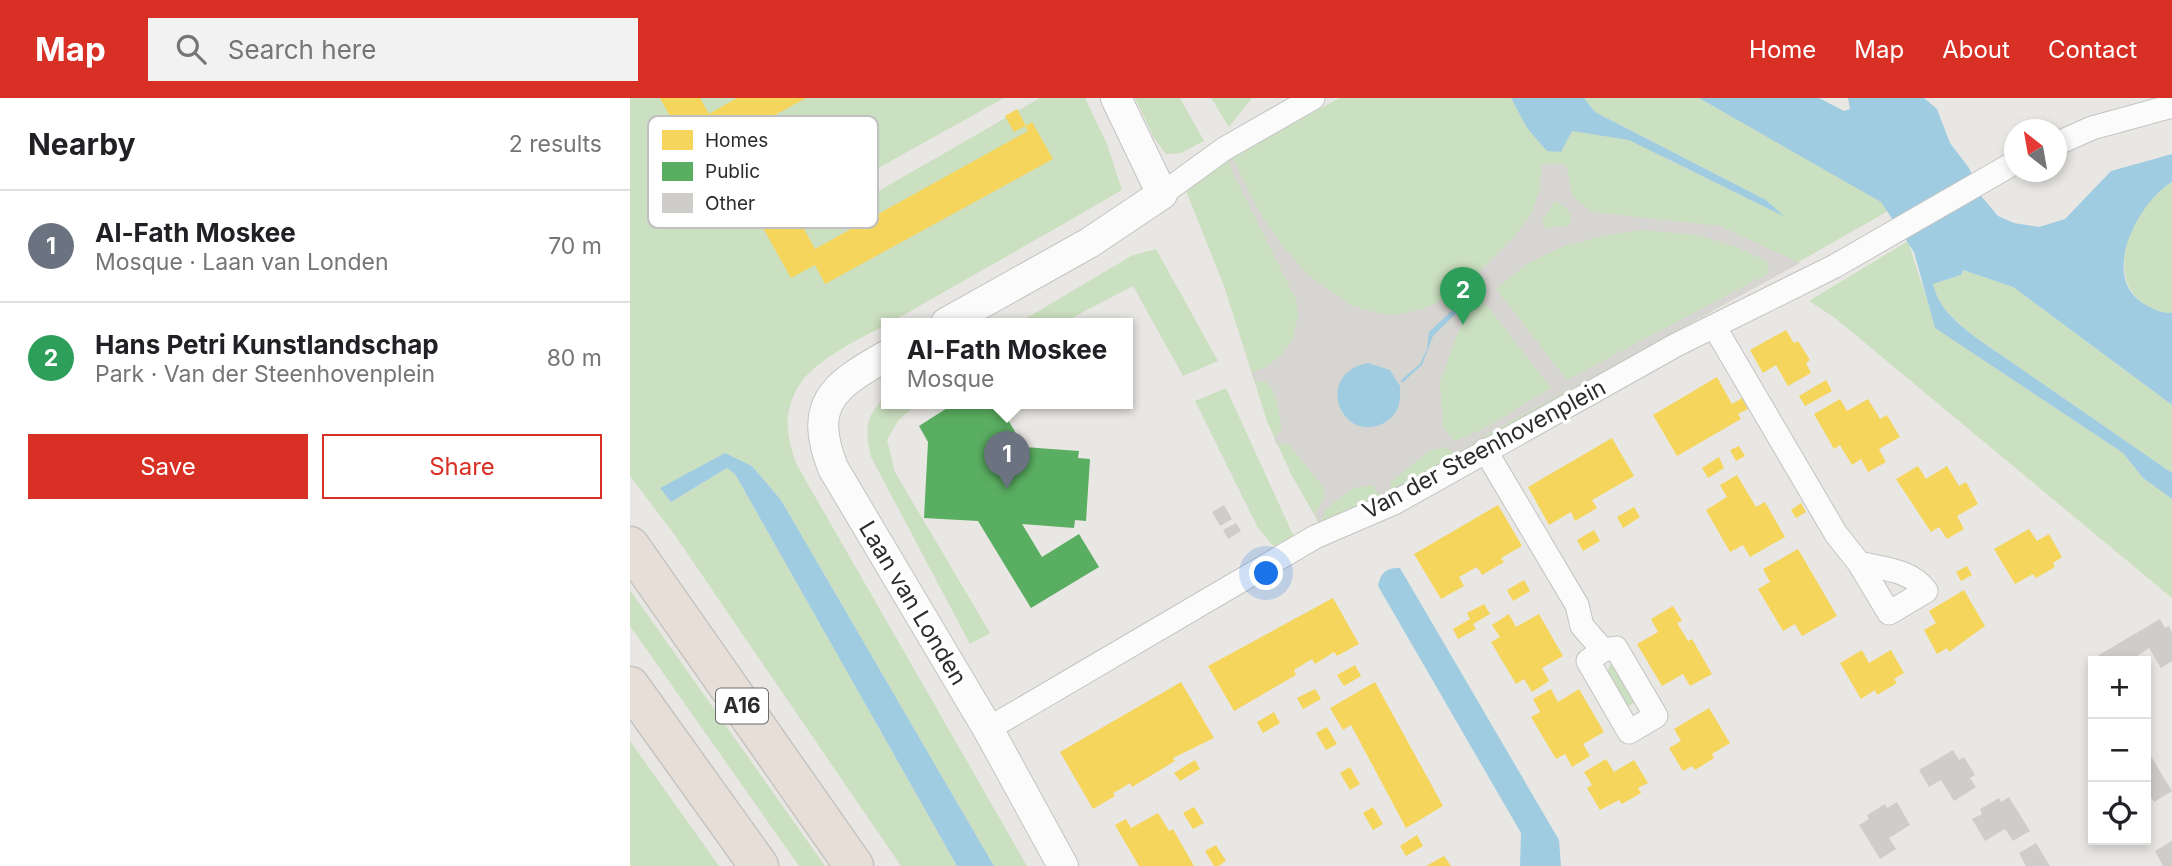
<!DOCTYPE html>
<meta charset="utf-8">
<style>
:root{--surface:#fff;--page:#f2f2f2;--text:#202124;--muted:#757577;--line:#e0e0e0;--accent:#d93025}
body{margin:0;font-family:Inter,sans-serif;background:var(--page);color:var(--text)}
.controls{position:absolute;right:21px;bottom:21px;display:grid;overflow:hidden;border-radius:0px;box-shadow:0 4px 10px #0003}
.controls button{width:63px;height:63px;display:grid;place-items:center;padding:0;border:0;border-bottom:2px solid var(--line);background:var(--surface);color:var(--text);font:35px sans-serif}
.compass{position:absolute;left:1374px;top:21px;width:63px;height:63px;border-radius:50%;background:var(--surface);box-shadow:0 4px 10px #0003;rotate:329deg}
.you{position:absolute;left:637px;top:476px;width:24px;height:24px;margin:-18px;border:5px solid #fff;border-radius:50%;background:#1a73e8;box-shadow:0 0 0 10px #1a73e833}
.badge{display:grid;place-items:center;width:46px;height:46px;border-radius:50%;background:var(--accent);color:#fff;font-size:23px;font-weight:700}
.pin{position:absolute;translate:-50% -58px;filter:drop-shadow(0 2px 4px #0008)}
.pin::after{content:'';position:absolute;top:37px;width:24px;height:21px;background:inherit;clip-path:polygon(0 0,100% 0,50% 100%)}
.popup{position:absolute;left:251px;top:220px;width:252px;height:91px;box-sizing:border-box;display:grid;place-content:center;border-radius:0px;background:var(--surface);filter:drop-shadow(0 2px 5px #0005);font-size:23px;white-space:nowrap;color:var(--muted)}
.popup b{font-size:26px;color:var(--text)}
.popup::after{content:'';position:absolute;left:50%;top:100%;margin-left:-14px;border:14px solid transparent;border-top-color:var(--surface)}
.list{margin:0;padding:0;list-style:none}
h2{display:flex;justify-content:space-between;align-items:center;height:91px;margin:0;padding:0 28px;font-size:30px}
h2 small{font-size:23px;font-weight:400;color:var(--muted)}
.list li{display:grid;grid-template-columns:46px 1fr auto;gap:21px;align-items:center;box-sizing:border-box;height:112px;padding:0 28px;border-top:2px solid var(--line)}
.list b{display:block;font-size:26px;white-space:nowrap}
.list p{margin:0;font-size:23px;white-space:nowrap;color:var(--muted)}
.list em{font-size:23px;font-style:normal;color:var(--muted)}
.actions{display:flex;gap:14px;padding:21px 28px}
.actions a{flex:1;padding:16px 0;border:2px solid var(--accent);border-radius:0px;text-align:center;font-size:24px;color:var(--accent)}
.actions .main{background:var(--accent);color:#fff}
.icon{flex:none;width:38px;height:38px;fill:none;stroke:currentColor;stroke-width:2;stroke-linecap:round;stroke-linejoin:round}
.map{position:relative;flex:none;width:1542px;height:768px;overflow:hidden}
header{display:flex;align-items:center;gap:42px;box-sizing:border-box;height:98px;padding:0 35px;background:var(--accent);color:#fff}
header strong{font-size:33px}
nav{display:flex;gap:38px;margin-inline-start:auto;font-size:24px}
.search{width:490px;height:63px;background:var(--page);display:flex;align-items:center;gap:18px;box-sizing:border-box;padding:0 24px;border-radius:0px;color:var(--muted);font-size:26px}
main{display:flex}
aside{flex:1;background:var(--surface)}
.map>svg:first-child{display:block}
.green{fill:#cbe0c0}
.plaza{fill:#d7d5d1;fill-rule:evenodd}
.water{fill:#a0cce1}
.homes{fill:#f6d55c}
.public{fill:#5aae61}
.building{fill:#cecdca}
.lines{fill:none;stroke-linecap:round;stroke-linejoin:round}
.minor-casing{stroke:#c4c3c3;stroke-width:25}
.tertiary-casing{stroke:#c4c3c3;stroke-width:32}
.motorway-casing{stroke:#c5c4c2;stroke-width:41}
.minor{stroke:#fcfbfb;stroke-width:23}
.tertiary{stroke:#fcfbfb;stroke-width:30}
.motorway{stroke:#e7dfd7;stroke-width:38}
.labels{text-anchor:middle;stroke-width:7;stroke-linejoin:round;paint-order:stroke}
.shield{fill:#fff;stroke:#6b6b6b;stroke-width:2}
.shield-label{font-size:21px;font-weight:bold;fill:#2c2c2c}
.street-label{font-size:23px;fill:#2c2c2c;stroke:#fff}
.key{fill:#fff;stroke:#c0c0c0;stroke-width:2}
.key-label{font-size:19px;fill:#2c2c2c}
</style>
<header>
<strong>Map</strong>
<div class="search"><svg class="icon" aria-label="search" viewBox="0 0 24 24"><circle cx="10" cy="10" r="6"/><path d="M15 15l6 6"/></svg>Search here</div>
<nav><a>Home</a><a>Map</a><a>About</a><a>Contact</a></nav>
</header>
<main>
<aside>
<h2>Nearby<small>2 results</small></h2>
<ul class="list">
<li><span class="badge" style="background:#6b7280">1</span><div><b>Al-Fath Moskee</b><p>Mosque · Laan van Londen</p></div><em>70 m</em></li>
<li><span class="badge" style="background:#2e9e5b">2</span><div><b>Hans Petri Kunstlandschap</b><p>Park · Van der Steenhovenplein</p></div><em>80 m</em></li>
</ul>
<div class="actions"><a class="main">Save</a><a>Share</a></div>
</aside>
<div class="map">
<svg width="1542" height="768" viewBox="0 0 1542 768">
<rect width="100%" height="100%" fill="#e9e7e3"/>
<path class="green" d="M0,0H374L198,98V122L410,0H455L477,46L492,92C418,135 344,177 270,219C243,235 188,258 170,286C152,314 156,338 167,367L397,768H364L151,402L122,368L95,355L31,390L41,404L97,370L105,376L327,768H271L44,436L0,378Z
M505,0H550L574,43L551,55L536,56L524,40Z
M581,0H622L599,29Z
M710,0H881L891,18L1004,40L1035,60L1152,117L1136,102L965,14L954,0H1069L1207,77L1251,104L1258,113L755,400L690,427L661,376L637,323L594,188L555,90L592,62Z
M1542,84V215L1541,216C1464,203 1495,113 1542,84Z
M1278,143L1306,230L1493,355L1513,380L1542,401V500L1205,220L1179,203Z
M526,151L588,263L553,278L503,188L432,225H388L503,157Z
M1333,172L1383,189L1542,307V375L1345,239C1326,222 1309,211 1303,186L1331,177Z
M596,290L665,441L647,452L628,430L565,303Z
M256,299V305H287L268,323L257,342L265,374L360,535L340,546L241,359C235,331 234,319 256,299Z
M0,492L195,768H169L0,528Z
M982,563L1009,602L993,611L974,580Z
M0,643L89,768H0Z"/>
<path class="plaza" d="M602,59L628,112L651,146L678,177L723,208L752,216L768,217L798,209L818,199L850,173L883,140L901,116L909,94L912,66H936L943,99L962,114L1090,128L1170,165L856,337L827,356L814,349L798,354L761,384L759,397L751,401L743,387L723,390L696,411L690,426L685,416L694,400V390L658,346L647,347L644,340L652,330L645,297L638,285L624,282L621,274L636,269L650,258L662,242L668,220L667,204L601,71L599,60ZM925,103L937,110L942,122L937,128L915,130L912,123ZM1013,132L1068,137L1109,150L1136,163L1139,175L937,282L866,191L897,166L934,148L978,137ZM843,193L846,196L803,238L792,267L773,284L772,282L790,266L797,251L799,234ZM854,204L921,290L857,329L825,343L813,330L810,284L828,234L838,218ZM738,265L770,288L767,313L760,322L740,329H731L709,285Z"/>
<path class="water" d="M881,0H954L965,14L1136,102L1155,119L999,42L942,33L931,54L917,53L897,30Z
M1069,0H1189L1214,13L1220,11L1218,0H1294L1307,11L1320,45L1339,70L1352,99L1368,118L1384,125L1409,129L1435,121L1481,73L1542,56V84C1507,105 1468,181 1516,207C1525,212 1532,215 1542,215V307L1383,189L1333,172L1331,177L1303,186C1309,211 1326,223 1345,239L1542,375V401L1513,380L1493,355L1305,230L1284,154L1251,104Z
M843,193L846,196L803,238L792,267L772,285L771,282L790,266L797,251L799,234Z
M738,265L760,272L770,288C771,304 769,317 754,325C711,347 683,276 738,265Z
M95,355L122,368L151,402L364,768H327L105,376L97,370L41,404L30,390Z
M770,470L929,742L931,768H890L891,735L748,488C750,475 757,469 770,470Z"/>
<path class="homes" d="M30,0H70L79,16L107,0H176L119,31L185,151L398,33L395,28L384,34L375,18L387,11L396,28L402,24L423,61L195,186L185,167L161,180L78,32L55,45Z
M1156,232L1164,245L1168,243L1180,262L1176,265L1181,275L1158,288L1146,267L1133,275L1120,252Z
M1087,279L1102,306L1112,300L1118,311L1108,316L1111,321L1047,358L1023,317Z
M1196,282L1202,293L1175,308L1169,298Z
M1210,301L1217,313L1238,301L1250,321L1257,317L1270,339L1249,351L1256,364L1238,374L1231,361L1222,367L1210,347L1204,351L1184,316Z
M982,340L1004,378L962,402L967,410L945,423L941,414L919,427L898,389Z
M1109,348L1115,358L1106,363L1100,352Z
M1089,359L1094,370L1078,380L1072,370Z
M1288,368L1296,381L1317,368L1329,388L1336,384L1348,406L1327,418L1334,431L1317,441L1309,429L1301,434L1266,381Z
M1107,377L1126,409L1135,404L1155,439L1120,459L1113,447L1100,454L1076,412L1097,399L1090,387Z
M1171,405L1176,414L1166,420L1161,412Z
M868,407L892,448L871,460L874,464L852,477L847,469L829,479L834,488L811,501L784,456Z
M1004,409L1010,419L993,430L987,419Z
M1399,431L1407,443L1419,436L1432,459L1423,465L1425,469L1406,480L1403,476L1385,486L1364,451Z
M964,432L970,443L953,453L947,442Z
M1168,451L1207,518L1172,538L1165,526L1153,533L1128,491L1140,484L1133,471Z
M1337,468L1342,477L1331,483L1326,474Z
M894,482L900,493L883,503L877,492Z
M1334,492L1355,528L1319,554L1317,550L1307,556L1294,532L1306,525L1299,513Z
M703,500L729,546L707,558L704,554L685,566L682,561L664,572L666,577L604,613L578,568Z
M854,506L860,516L843,526L846,531L828,541L823,531L840,521L837,515Z
M1043,508L1052,523L1047,525L1058,543L1062,541L1082,576L1060,588L1053,576L1032,588L1007,546L1028,534L1021,521Z
M879,516L886,529L909,516L933,558L912,570L919,583L902,594L894,581L886,586L861,544L870,539L862,527Z
M1232,552L1239,565L1261,552L1274,575L1264,581L1267,585L1247,597L1245,592L1231,601L1210,565Z
M725,567L731,578L714,588L707,577Z
M551,584L584,640L543,660L545,663L502,689L500,685L492,690L483,695L485,698L463,711L430,654Z
M745,584L813,708L776,730L721,627L713,632L700,610Z
M685,591L691,601L673,611L667,600Z
M921,591L928,604L949,591L974,634L953,646L960,658L942,669L935,656L926,661L901,619L910,614L903,601Z
M1079,610L1100,645L1082,656L1084,660L1065,672L1062,668L1053,673L1039,650L1051,643L1044,631Z
M644,614L650,625L633,635L627,624Z
M697,629L707,646L696,652L686,635Z
M976,661L984,674L1004,662L1018,685L1008,690L1011,695L992,706L989,702L970,712L957,690L962,687L954,674Z
M565,662L570,671L550,683L544,675Z
M720,669L730,686L720,692L710,675Z
M564,709L574,725L563,731L553,715Z
M743,709L753,726L743,732L733,715Z
M528,715L539,733L543,731L564,768H509L485,727L496,721L501,730Z
M787,737L793,748L776,758L770,748Z
M586,747L596,763L588,768H584L575,753Z
M814,758L821,768H796Z"/>
<path class="public" d="M325,305H368L394,349L449,353L448,360L460,361L456,423L445,422L444,430L392,426L412,459L449,436L469,469L401,510L348,423L294,420L298,344L289,328Z"/>
<path class="building" d="M594,407L602,421L590,428L582,414Z
M606,425L611,433L598,441L593,432Z
M1530,521L1535,530L1539,528L1542,534V563L1531,570L1519,550L1500,563H1472L1469,557Z
M1516,650L1542,693L1524,704L1516,692Z
M1323,652L1329,662L1334,659L1345,677L1340,680L1346,689L1324,703L1311,682L1299,689L1289,672Z
M1379,699L1400,733L1383,743L1375,731L1355,743L1342,721L1352,716L1350,711L1369,700L1371,704Z
M1267,704L1280,727L1259,740L1266,751L1250,761L1229,727L1239,721L1237,717L1255,706L1257,710Z
M1542,743V768H1533L1525,753Z
M1406,745L1420,768H1396L1389,755Z"/>
<g class="lines">
<g class="minor-casing">
<path id="minor" d="M1426,46L1462,30L1542,8
M532,96L594,51L683,0
M1084,228L1206,436L1229,465L1259,515L1296,493C1282,472 1253,471 1229,465
M855,352L947,507L952,528L973,552
M986,550L1026,618L999,634L958,563L973,552Z
M358,631L685,439L764,405L1046,247L1205,168L1384,65"/>
</g>
<g class="tertiary-casing">
<path id="tertiary" d="M316,225L459,145L532,96L486,0
M256,258C203,288 178,306 203,370L358,631L433,768"/>
</g>
<g class="motorway-casing">
<path id="motorway" d="M0,448L224,768
M0,588L129,768"/>
</g>
<use href="#minor" class="minor"/>
<use href="#tertiary" class="tertiary"/>
<use href="#motorway" class="motorway"/>
</g>
<g class="labels">
<rect class="shield" x="86" y="590.5" width="52" height="35" rx="5"/>
<g class="shield-label">
<text x="112" y="615">A16</text>
</g>
<g class="street-label">
<text transform="translate(854 351) rotate(-28)" y="8">Van der Steenhovenplein</text>
<text transform="translate(283 505) rotate(59)" y="8">Laan van Londen</text>
</g>
</g>
<rect x="18" y="18" width="230" height="112" rx="10" class="key"/>
<rect x="32" y="32" width="31" height="20" fill="#f6d55c"/>
<rect x="32" y="64" width="31" height="19" fill="#5aae61"/>
<rect x="32" y="95" width="31" height="20" fill="#cecdca"/>
<g class="key-label">
<text x="75" y="49">Homes</text>
<text x="75" y="80">Public</text>
<text x="75" y="112">Other</text>
</g>
</svg>
<div class="controls">
<button>+</button>
<button>−</button>
<button><svg class="icon" aria-label="locate" viewBox="0 0 24 24"><circle cx="12" cy="12" r="6"/><path d="M12 2v4M12 18v4M2 12h4M18 12h4"/></svg></button>
</div>
<svg class="compass" viewBox="-18 -18 36 36"><path d="M0-13l5 13h-10z" fill="#e53935"/><path d="M0 13l5-13h-10z" fill="#757577"/></svg>
<div class="you"></div>
<div class="pin badge" style="left:377px;top:391px;background:#6b7280">1</div>
<div class="popup"><b>Al-Fath Moskee</b>Mosque</div>
<div class="pin badge" style="left:833px;top:227px;background:#2e9e5b">2</div>
</div>
</main>
